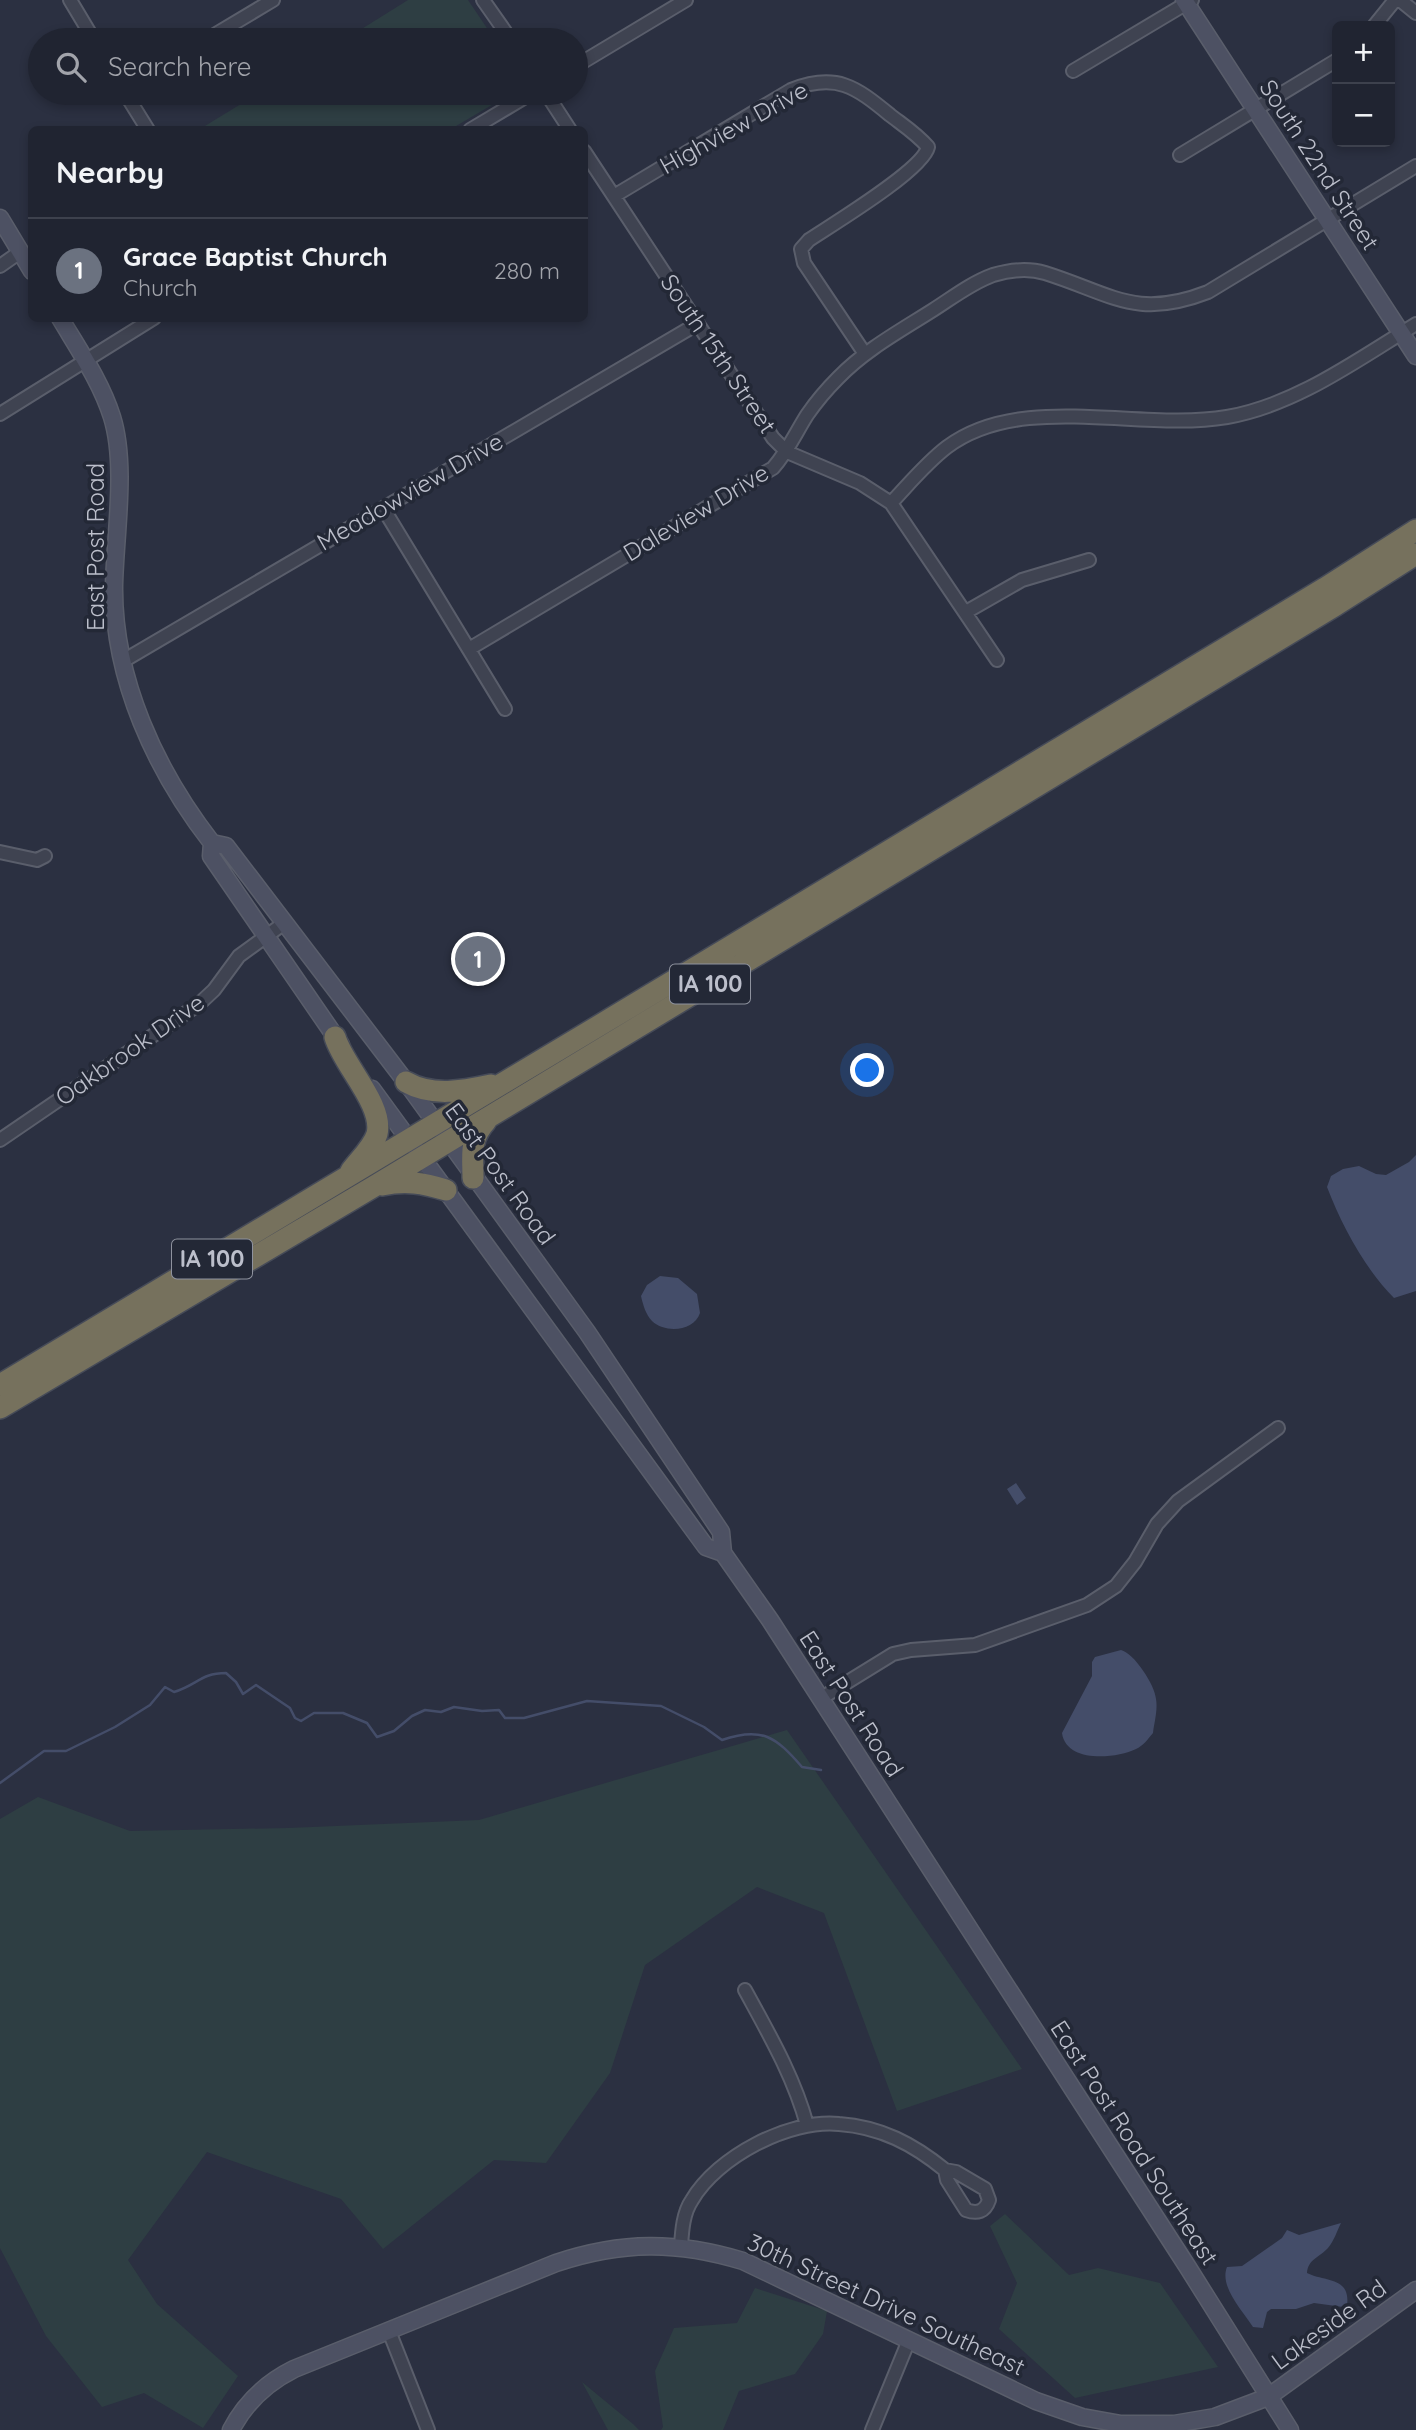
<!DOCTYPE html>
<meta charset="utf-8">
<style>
:root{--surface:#202431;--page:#282c39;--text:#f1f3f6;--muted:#a2a4ab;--line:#3d414d;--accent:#9eaeed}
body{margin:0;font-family:Quicksand,sans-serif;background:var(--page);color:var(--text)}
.controls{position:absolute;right:21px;top:21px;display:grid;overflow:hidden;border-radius:10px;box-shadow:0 4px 10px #0003}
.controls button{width:63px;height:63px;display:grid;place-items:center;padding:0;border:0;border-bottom:2px solid var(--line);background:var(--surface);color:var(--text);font:35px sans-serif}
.you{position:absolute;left:868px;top:1071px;width:24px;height:24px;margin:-18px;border:5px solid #fff;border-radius:50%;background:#1a73e8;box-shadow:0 0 0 10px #1a73e833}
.badge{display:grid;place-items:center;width:46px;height:46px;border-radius:50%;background:var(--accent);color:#fff;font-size:23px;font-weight:700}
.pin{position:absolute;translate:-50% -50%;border:4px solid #fff;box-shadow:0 2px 7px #0006}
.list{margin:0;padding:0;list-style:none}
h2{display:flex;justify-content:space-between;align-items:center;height:91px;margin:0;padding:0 28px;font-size:30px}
h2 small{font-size:23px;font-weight:400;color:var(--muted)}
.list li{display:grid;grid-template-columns:46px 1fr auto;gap:21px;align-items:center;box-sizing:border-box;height:105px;padding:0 28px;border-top:2px solid var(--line)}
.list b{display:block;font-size:26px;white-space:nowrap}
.list p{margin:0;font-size:23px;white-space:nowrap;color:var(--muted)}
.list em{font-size:23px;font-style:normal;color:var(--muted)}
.icon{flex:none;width:38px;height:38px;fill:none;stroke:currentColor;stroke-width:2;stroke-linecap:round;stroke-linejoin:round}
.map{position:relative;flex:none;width:1416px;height:2430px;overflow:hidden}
.search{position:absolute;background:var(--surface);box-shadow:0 4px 10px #0003;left:28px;top:28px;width:560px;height:77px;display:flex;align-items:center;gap:18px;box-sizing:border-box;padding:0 24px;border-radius:38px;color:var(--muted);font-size:26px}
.panel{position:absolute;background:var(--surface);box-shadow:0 4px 10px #0003;left:28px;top:126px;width:560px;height:196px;border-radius:10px}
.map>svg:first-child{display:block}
.green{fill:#2e3e43}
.water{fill:#444d69}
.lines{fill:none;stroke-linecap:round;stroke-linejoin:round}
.stream{stroke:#444d69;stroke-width:2.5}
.street-casing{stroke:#5a5e6b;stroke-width:16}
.secondary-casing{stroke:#5a5e6b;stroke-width:19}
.highway-casing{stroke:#464b58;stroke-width:24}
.street{stroke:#3f4351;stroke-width:12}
.secondary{stroke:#4d5163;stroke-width:16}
.highway{stroke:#76715d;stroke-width:21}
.labels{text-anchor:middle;stroke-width:7;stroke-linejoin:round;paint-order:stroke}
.shield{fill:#232836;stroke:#8e929e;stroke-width:2}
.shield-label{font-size:23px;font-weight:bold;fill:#bcbfcb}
.street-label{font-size:24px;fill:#bcbfcb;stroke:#232836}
</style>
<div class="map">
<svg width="1416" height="2430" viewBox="0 0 1416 2430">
<rect width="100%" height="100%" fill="#2b3041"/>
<path class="green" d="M408,0H468L495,40H344Z
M259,93H512L451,129H200Z
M787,1730L1022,2069L897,2111L824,1913L757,1887L645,1965L610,2073L546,2163L494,2160L383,2249L341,2199L207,2152L128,2260L157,2304L238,2376L203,2428L144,2393L102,2407L46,2336L0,2248V1819L38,1797L130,1831L288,1828L479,1820Z
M1005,2214L1069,2275L1098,2268L1160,2283L1218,2367L1075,2398L999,2329L1017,2283L990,2226Z
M755,2288L827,2311L823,2334L795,2374L739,2391L723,2430H661L663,2427L655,2371L674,2328L737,2323Z
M582,2382L633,2424L639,2430H608Z"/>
<path class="water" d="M1416,1155V1291L1394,1298C1365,1269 1342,1226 1327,1187L1331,1176L1343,1169L1359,1166L1376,1174L1386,1175L1409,1162Z
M660,1276L678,1278L697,1294L700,1313C694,1331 666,1334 652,1321C646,1315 643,1305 641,1296L647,1285Z
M1016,1483L1026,1498L1017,1505L1007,1489Z
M1121,1650C1134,1653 1155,1685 1156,1699C1158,1710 1154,1723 1153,1733C1148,1739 1143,1746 1136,1749C1115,1759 1066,1763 1062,1733L1092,1676V1662L1095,1657Z
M1341,2223C1337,2231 1334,2241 1328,2248C1320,2257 1308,2259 1307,2273C1324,2282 1351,2276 1347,2306L1343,2307L1314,2303L1296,2309H1271L1267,2312L1263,2328L1253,2327C1243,2311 1219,2287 1227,2267L1242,2266L1282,2238L1287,2230L1299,2235Z"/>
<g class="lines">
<path class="stream" d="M0,1783L44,1751H66L115,1727L150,1705L165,1687L174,1692C197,1685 201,1673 226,1673L236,1682L243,1694L256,1685L290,1708L295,1718L301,1721L314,1713H343L367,1723L377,1737L394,1731L412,1716L425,1710L441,1712L454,1707L482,1711L499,1710L505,1718H524L587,1701L661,1706L704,1727L722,1740C762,1726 776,1737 802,1767L821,1770"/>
<g class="street-casing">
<path id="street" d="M70,0L94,40
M483,0L511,40
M1400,0L1416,13
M1374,26L1395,0
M206,40L273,0
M576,66L686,0
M1073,71L1192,0
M125,93L148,130
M546,93L570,130
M470,130L532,93
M584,151L773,438L787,452L860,483L891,503L997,660
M1180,155L1337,60
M614,196L791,90C836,72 856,87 890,115C903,125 917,134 928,147C923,170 833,224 809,240L801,249L804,263L865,354
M0,266L20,252
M0,414L154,318
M891,503C909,484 926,463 947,447C1022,391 1139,432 1227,417C1296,405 1357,360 1416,324
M383,508L505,709
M966,612L1022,580L1089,560
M469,649L773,468C788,451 795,434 807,415C816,402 827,389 838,378C865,350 900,331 933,310C952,298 971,283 993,275C1010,270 1028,268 1045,273C1112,294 1136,320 1208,292L1416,166
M123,661L697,324
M0,852L37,860L45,856
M0,1140L199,1004L214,990L239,956L283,924
M820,1699L893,1654L911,1650L975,1645L1087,1605L1116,1586L1135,1562L1157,1524L1178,1501L1278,1428
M745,1990C769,2034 794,2077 807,2125
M681,2246C682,2231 683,2213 692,2200C717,2157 789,2119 839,2124C881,2127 913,2144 945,2170L947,2180L966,2210C977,2214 985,2212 989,2200L985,2189L956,2172L945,2170
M389,2331L428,2430
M872,2430L909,2340"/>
</g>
<g class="secondary-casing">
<path id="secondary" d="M1184,0L1416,356
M0,218L32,271
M60,318C79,350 101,382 112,417C127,465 115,535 114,586C113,679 156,771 212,843L226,846L406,1082L587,1332L721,1532L723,1553L770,1620L1187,2266L1290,2430
M212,843L211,856L341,1045
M372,1089L706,1547L723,1553
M231,2430C245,2403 266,2383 294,2369L556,2263C622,2241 677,2241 743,2261L1036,2401L1082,2417L1121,2424H1174L1215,2417L1268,2397L1416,2290"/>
</g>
<g class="highway-casing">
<path id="highway" d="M335,1037C343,1065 384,1105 377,1134C373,1147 359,1160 351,1171
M406,1082C432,1097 463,1091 491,1085
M473,1178C473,1154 469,1140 486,1121
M382,1185C406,1180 423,1183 446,1190
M0,1385C443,1121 883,854 1325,588L1416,530
M0,1408L373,1187L1336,605L1416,554"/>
</g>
<use href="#street" class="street"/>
<use href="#secondary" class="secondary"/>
<use href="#highway" class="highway"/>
</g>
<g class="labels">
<g class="shield">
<rect x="670" y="964.5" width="80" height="39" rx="5"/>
<rect x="172" y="1239.5" width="80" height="39" rx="5"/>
</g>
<g class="shield-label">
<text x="710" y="992">IA 100</text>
<text x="212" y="1267">IA 100</text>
</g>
<g class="street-label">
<text transform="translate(734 128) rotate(-29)" y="8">Highview Drive</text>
<text transform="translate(1319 165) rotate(57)" y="8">South 22nd Street</text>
<text transform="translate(718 354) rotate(56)" y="8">South 15th Street</text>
<text transform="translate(410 492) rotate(-30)" y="8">Meadowview Drive</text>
<text transform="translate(696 513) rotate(-31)" y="8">Daleview Drive</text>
<text transform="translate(96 547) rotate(-90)" y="8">East Post Road</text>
<text transform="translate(130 1050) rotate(-35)" y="8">Oakbrook Drive</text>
<text transform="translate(500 1174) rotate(54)" y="8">East Post Road</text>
<text transform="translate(851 1704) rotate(57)" y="8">East Post Road</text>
<text transform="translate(1134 2143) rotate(57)" y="8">East Post Road Southeast</text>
<text transform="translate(886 2305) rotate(25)" y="8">30th Street Drive Southeast</text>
<text transform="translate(1329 2325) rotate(-36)" y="8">Lakeside Rd</text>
</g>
</g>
</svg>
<div class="controls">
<button>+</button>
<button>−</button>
</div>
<div class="you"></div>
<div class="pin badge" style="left:478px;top:959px;background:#6b7280">1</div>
<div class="search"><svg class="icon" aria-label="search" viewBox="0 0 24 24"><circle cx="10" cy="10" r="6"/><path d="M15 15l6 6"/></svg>Search here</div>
<section class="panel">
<h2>Nearby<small></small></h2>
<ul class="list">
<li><span class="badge" style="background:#6b7280">1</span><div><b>Grace Baptist Church</b><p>Church</p></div><em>280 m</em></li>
</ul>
</section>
</div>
